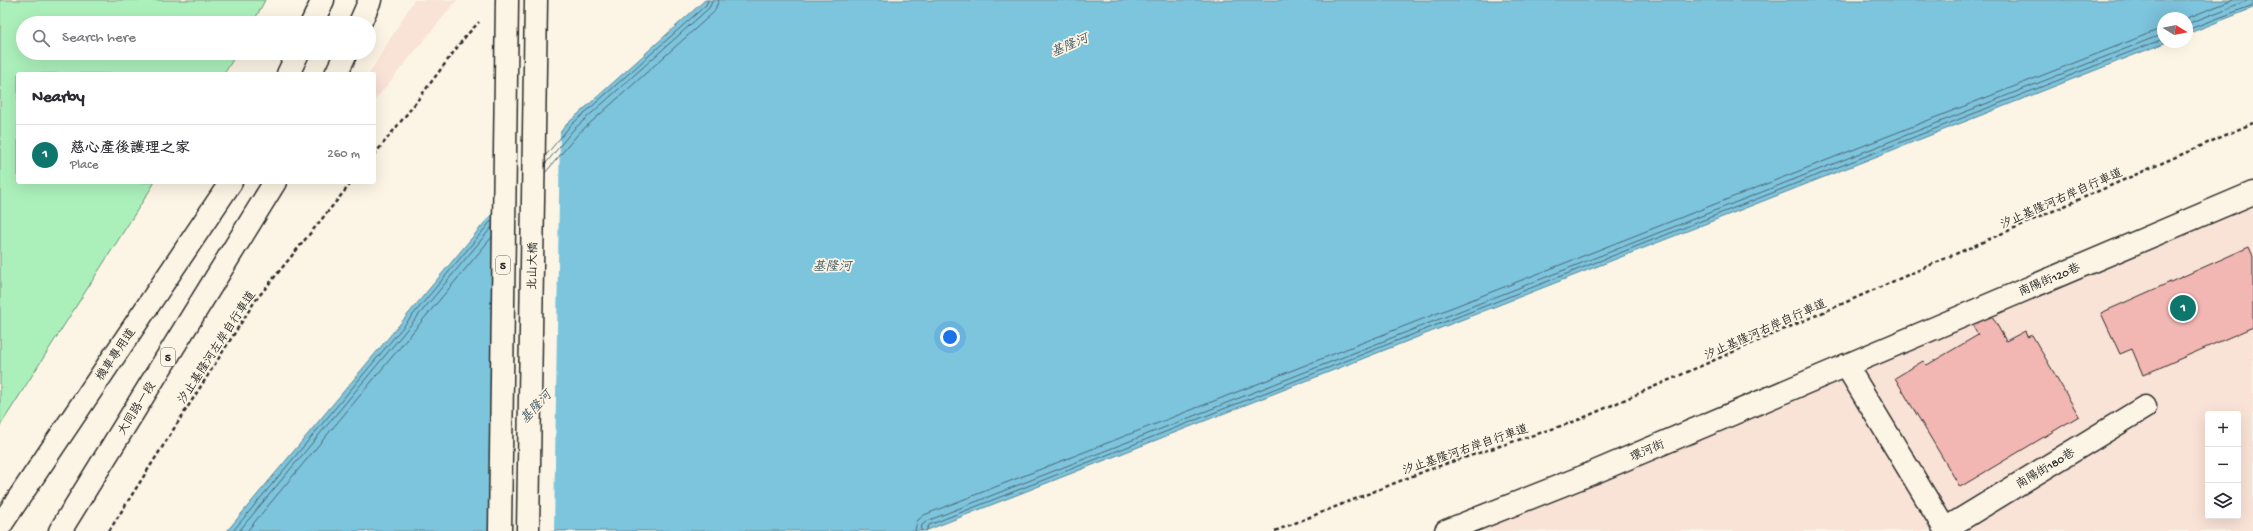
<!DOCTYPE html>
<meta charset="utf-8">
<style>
:root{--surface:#fff;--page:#f2f2f3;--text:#2b2b33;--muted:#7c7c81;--line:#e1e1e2;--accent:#0f766e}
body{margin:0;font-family:"Gochi Hand","LXGW WenKai TC",sans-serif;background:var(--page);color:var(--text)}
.controls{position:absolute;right:12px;bottom:12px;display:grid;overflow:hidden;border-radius:4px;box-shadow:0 4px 16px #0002}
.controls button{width:36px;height:36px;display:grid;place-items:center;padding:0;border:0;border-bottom:1px solid var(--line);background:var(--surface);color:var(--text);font:20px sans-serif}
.compass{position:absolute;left:2157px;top:12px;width:36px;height:36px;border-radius:50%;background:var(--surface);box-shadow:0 4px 16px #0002;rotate:100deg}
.you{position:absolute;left:950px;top:337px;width:14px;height:14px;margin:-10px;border:3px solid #fff;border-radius:50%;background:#1a73e8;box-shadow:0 0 0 6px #1a73e833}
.badge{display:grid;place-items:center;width:26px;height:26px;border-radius:50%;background:var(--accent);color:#fff;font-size:13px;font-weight:700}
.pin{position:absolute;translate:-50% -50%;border:2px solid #fff;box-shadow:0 1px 4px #0006}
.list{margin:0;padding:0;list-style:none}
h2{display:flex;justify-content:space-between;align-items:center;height:52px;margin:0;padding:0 16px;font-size:17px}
h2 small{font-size:13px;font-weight:400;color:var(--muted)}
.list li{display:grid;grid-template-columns:26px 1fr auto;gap:12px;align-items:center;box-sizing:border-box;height:60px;padding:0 16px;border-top:1px solid var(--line)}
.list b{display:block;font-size:15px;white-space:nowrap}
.list p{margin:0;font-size:13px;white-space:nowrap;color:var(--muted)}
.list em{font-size:13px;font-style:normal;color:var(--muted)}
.icon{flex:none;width:22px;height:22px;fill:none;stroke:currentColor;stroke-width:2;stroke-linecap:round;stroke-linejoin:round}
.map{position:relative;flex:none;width:2253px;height:531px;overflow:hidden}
.search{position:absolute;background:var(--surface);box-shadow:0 4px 16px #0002;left:16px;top:16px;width:360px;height:44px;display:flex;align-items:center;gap:10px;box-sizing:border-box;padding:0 14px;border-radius:22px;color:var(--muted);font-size:15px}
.panel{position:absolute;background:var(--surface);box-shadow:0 4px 16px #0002;left:16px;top:72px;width:360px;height:112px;border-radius:4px}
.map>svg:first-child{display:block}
.built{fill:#f9e2d6;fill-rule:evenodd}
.green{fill:#abf0bb;stroke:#6b8e73}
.water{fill:#7dc4dd;stroke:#5c8796}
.pier{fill:#fcf5e5}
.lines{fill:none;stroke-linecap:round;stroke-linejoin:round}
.shore{stroke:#4c6872;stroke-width:1}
.building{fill:#f3b7b3;stroke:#2b2b2b}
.minor-casing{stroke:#2b2b2b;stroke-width:25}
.major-casing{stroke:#2b2b2b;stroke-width:25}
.path{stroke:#2b2b2b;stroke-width:2.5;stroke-dasharray:4 3;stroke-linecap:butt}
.minor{stroke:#fcf5e5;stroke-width:22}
.major{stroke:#fcf5e5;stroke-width:22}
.labels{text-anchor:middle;stroke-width:3.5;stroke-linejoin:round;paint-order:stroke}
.shield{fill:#fcf5e5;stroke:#6a6863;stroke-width:1}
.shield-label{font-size:11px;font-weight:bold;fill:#2b2b2b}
.street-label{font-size:12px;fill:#2b2b2b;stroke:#fcf5e5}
.water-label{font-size:13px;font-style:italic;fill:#445960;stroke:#fcf5e5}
</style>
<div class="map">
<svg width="2253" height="531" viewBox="0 0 2253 531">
<rect width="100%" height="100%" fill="#fcf5e5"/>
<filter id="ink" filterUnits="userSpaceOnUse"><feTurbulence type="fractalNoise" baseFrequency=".025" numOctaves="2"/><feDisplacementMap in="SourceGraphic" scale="8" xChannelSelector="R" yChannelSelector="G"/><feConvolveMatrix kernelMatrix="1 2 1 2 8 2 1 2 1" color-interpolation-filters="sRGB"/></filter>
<g filter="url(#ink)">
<path class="built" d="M414,0H457L374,101V74H369Z
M2253,194V531H1473ZM2208,414H2238V516H2208Z"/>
<path class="green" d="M0,0H265L253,23H23V53H237L224,74H18V182H155L0,426Z"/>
<path class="water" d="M705,0H2253V8L2187,34V18H2163V42H2167L925,531H227L567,124Z"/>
<path class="pier" d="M560,129L554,531H497L501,199Z"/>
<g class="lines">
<path class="shore" d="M2187,18L2233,0
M2187,24L2249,0
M2187,30L2253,5
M546,155L570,126L706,5L708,0
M546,163L573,130L709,8L713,0
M545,173L578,134L714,12L719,0
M233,531L492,220
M239,531L492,227
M247,531L492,237
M915,531L917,521L924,515L2163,28
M921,531L922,525L927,521L2163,34
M926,531L929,525L2163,39"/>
</g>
<path class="building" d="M2249,247L2253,256V327L2143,375L2132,349L2120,354L2101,313Z
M1991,314L2006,341L2025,331L2027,337L2032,335L2079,416L1960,487L1895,378L1923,361L1927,365L1978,335L1971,323Z"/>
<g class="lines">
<g class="minor-casing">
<path id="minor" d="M312,23L323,0
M288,74L298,53
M1846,365L1946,531
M0,526L231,182
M1945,529L2145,407
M528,531L536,0
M1446,531L1595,472L2253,193"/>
</g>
<g class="major-casing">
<path id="major" d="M360,23L370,0
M336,74L346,53
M60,531L275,182
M500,531L507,0"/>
</g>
<path class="path" d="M374,155L414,105L465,37L479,22
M109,531L255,301L352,182
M1275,531L1430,469L1576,421L2253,123"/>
<use href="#minor" class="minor"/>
<use href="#major" class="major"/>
</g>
</g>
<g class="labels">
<g class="shield">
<rect x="496" y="256" width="14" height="18" rx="3"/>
<rect x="161" y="348" width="14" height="18" rx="3"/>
</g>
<g class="shield-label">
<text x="503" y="269">5</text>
<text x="168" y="361">5</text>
</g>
<g class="street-label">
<text transform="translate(2061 198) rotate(-24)" y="4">汐止基隆河右岸自行車道</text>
<text transform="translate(532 266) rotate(-89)" y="4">北山大橋</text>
<text transform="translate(2049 279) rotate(-23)" y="4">南陽街120巷</text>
<text transform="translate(1765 329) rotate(-24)" y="4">汐止基隆河右岸自行車道</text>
<text transform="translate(216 347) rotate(-57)" y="4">汐止基隆河左岸自行車道</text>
<text transform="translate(115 354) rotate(-56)" y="4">機車專用道</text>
<text transform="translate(136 408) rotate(-58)" y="4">大同路一段</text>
<text transform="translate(1465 449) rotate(-19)" y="4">汐止基隆河右岸自行車道</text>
<text transform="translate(1647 450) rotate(-23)" y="4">環河街</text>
<text transform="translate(2045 468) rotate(-31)" y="4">南陽街180巷</text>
</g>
<g class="water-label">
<text transform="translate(1069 44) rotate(-23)" y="5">基隆河</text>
<text x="832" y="270">基隆河</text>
<text transform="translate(535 406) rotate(-47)" y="5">基隆河</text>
</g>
</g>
</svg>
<div class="controls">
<button>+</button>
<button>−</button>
<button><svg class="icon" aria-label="layers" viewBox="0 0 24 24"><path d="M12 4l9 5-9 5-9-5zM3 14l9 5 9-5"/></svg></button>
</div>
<svg class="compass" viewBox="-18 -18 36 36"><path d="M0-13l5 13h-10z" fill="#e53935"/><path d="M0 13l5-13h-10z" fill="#7c7c81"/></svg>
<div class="you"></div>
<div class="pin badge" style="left:2183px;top:308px">1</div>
<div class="search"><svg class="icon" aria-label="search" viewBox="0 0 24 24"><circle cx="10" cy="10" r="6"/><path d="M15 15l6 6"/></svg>Search here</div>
<section class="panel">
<h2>Nearby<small></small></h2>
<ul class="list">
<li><span class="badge">1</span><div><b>慈心產後護理之家</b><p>Place</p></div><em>260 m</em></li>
</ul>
</section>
</div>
